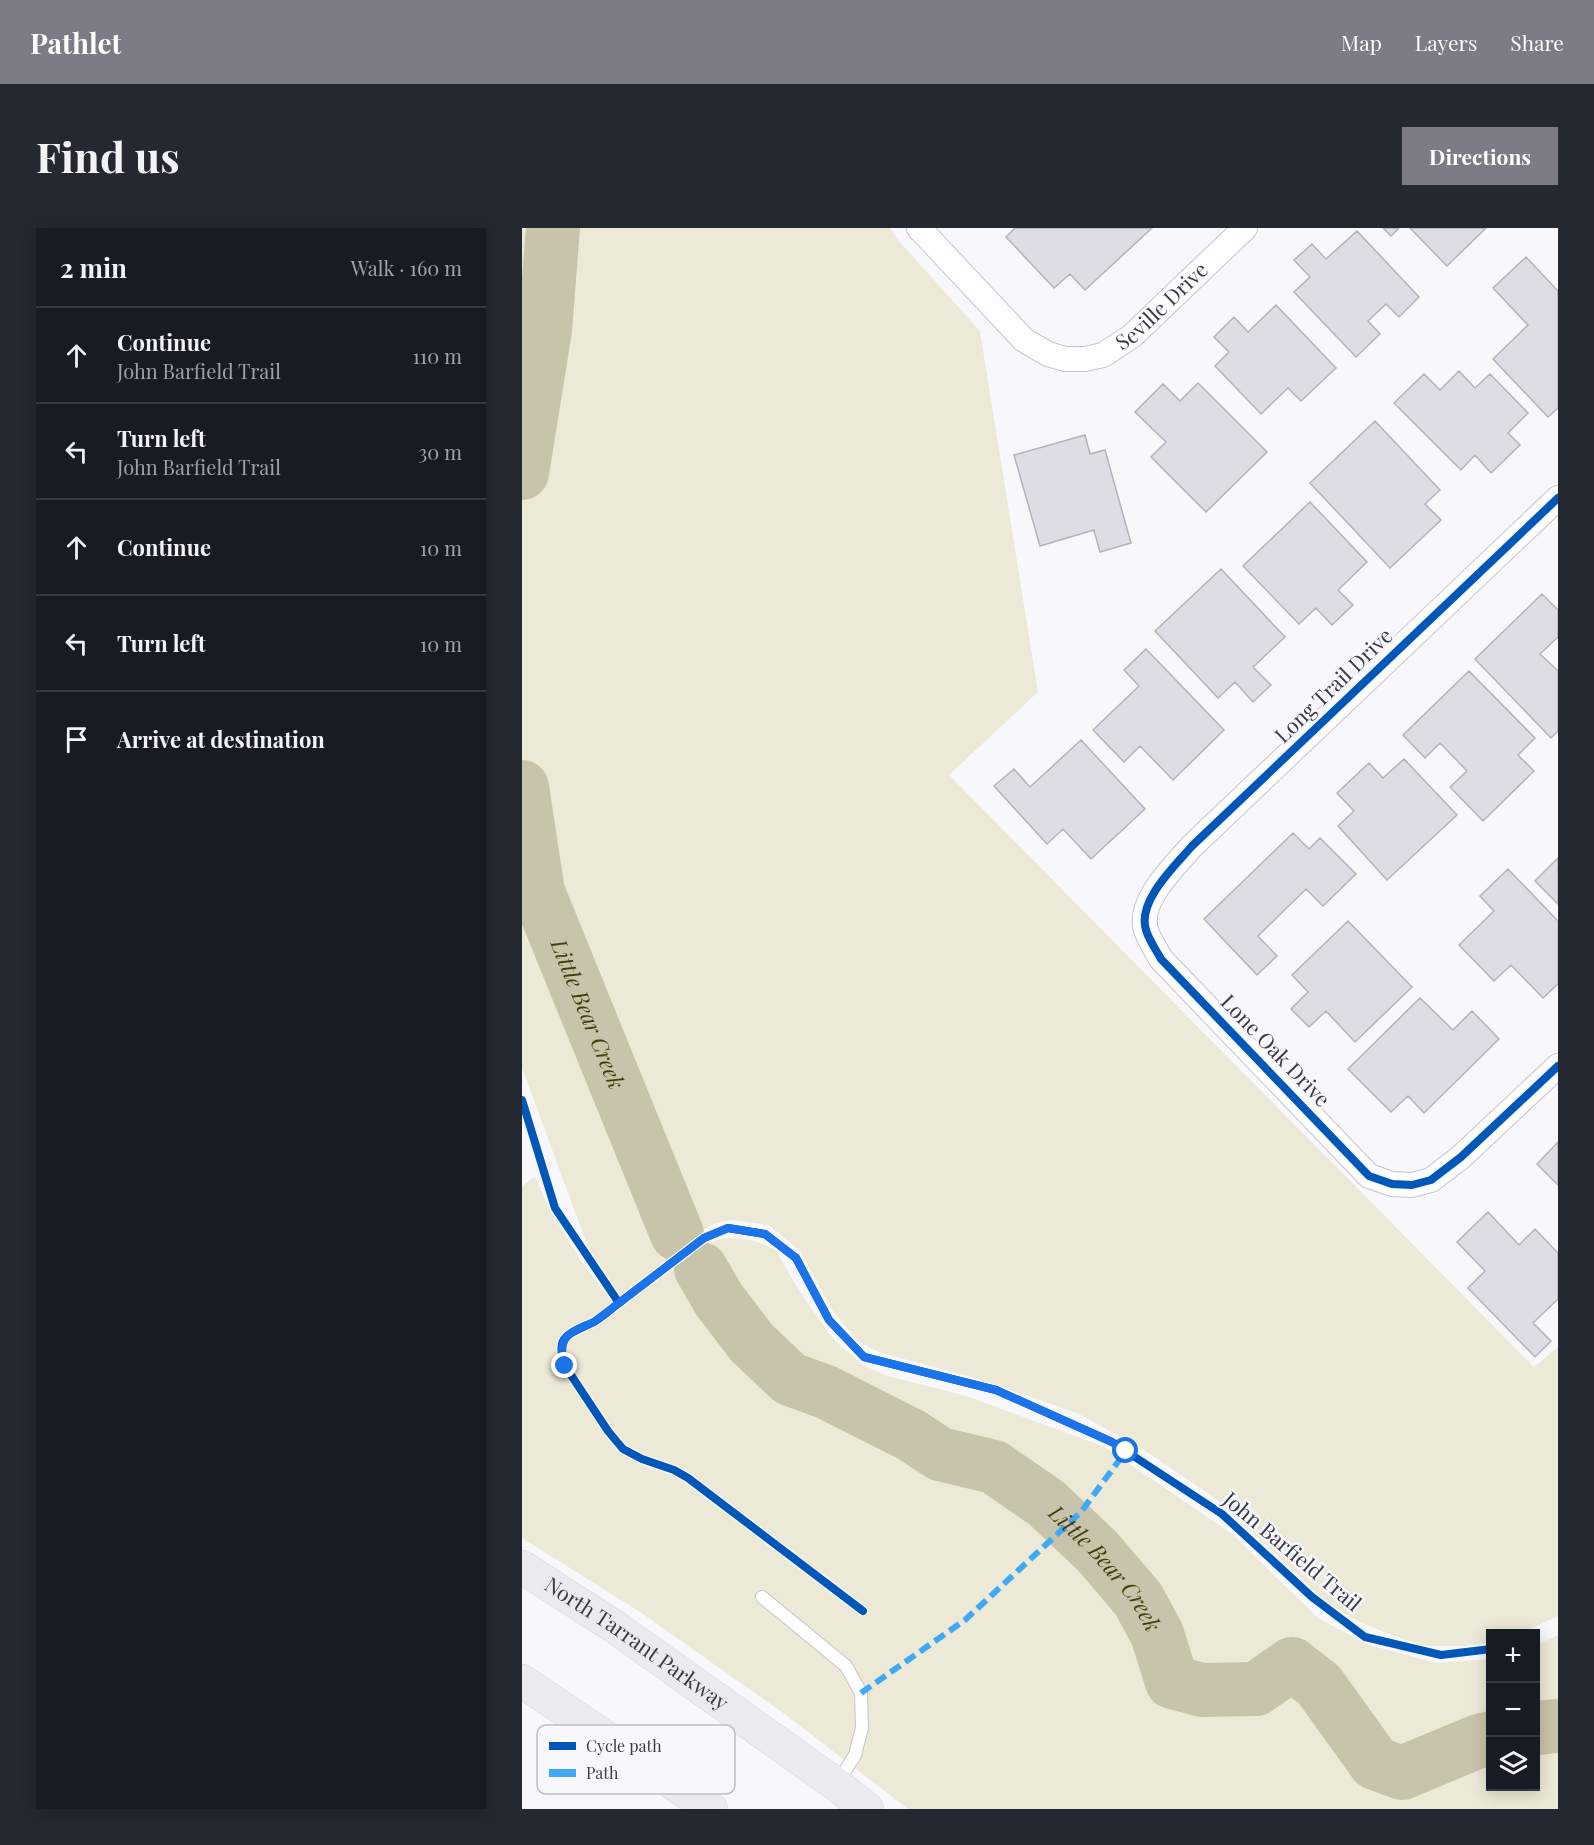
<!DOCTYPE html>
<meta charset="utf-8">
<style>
:root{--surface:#171b24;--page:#242831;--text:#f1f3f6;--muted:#9ea1a6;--line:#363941;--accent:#7c7c86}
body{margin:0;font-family:"Playfair Display",serif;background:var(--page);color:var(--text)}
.controls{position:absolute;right:18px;bottom:18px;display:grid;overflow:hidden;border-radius:0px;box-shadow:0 3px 15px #0003}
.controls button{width:54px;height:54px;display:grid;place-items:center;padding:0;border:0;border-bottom:2px solid var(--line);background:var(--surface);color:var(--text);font:30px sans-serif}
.stop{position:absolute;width:18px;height:18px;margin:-14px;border:4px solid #1a73e8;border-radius:50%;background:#fff}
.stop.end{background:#1a73e8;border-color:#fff;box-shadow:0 2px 6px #0008}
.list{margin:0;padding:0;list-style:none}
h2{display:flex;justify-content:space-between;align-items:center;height:78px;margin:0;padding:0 24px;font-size:26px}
h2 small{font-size:20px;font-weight:400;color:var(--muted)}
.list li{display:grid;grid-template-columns:39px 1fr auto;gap:18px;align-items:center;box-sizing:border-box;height:96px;padding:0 24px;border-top:2px solid var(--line)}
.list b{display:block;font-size:22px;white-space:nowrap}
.list p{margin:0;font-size:20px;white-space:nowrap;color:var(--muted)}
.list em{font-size:20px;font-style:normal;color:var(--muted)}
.icon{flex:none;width:33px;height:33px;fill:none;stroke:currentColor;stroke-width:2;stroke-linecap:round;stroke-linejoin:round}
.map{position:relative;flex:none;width:1036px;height:1581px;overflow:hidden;border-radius:0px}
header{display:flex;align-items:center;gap:36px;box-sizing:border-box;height:84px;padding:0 30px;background:var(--accent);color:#fff}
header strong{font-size:28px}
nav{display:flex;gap:33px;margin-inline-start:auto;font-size:21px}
.intro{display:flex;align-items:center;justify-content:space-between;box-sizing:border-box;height:144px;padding:0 36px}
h1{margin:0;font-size:42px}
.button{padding:15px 27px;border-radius:0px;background:var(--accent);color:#fff;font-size:21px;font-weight:700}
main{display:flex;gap:36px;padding:0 36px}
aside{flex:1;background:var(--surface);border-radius:0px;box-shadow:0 3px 15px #0003}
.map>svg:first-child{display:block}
.green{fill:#ecead6}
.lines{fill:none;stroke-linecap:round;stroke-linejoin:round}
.stream{stroke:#c8c4ab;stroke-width:9}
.river{stroke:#c8c4ab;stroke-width:54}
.building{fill:#dedde6;stroke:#b4b3bb;stroke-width:1.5}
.service-casing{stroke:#c6c5cd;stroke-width:14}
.minor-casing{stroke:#c6c5cd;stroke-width:26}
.primary-casing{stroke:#d5d5d9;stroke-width:34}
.service{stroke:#fefeff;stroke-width:12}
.minor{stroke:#fefeff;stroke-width:24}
.primary{stroke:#eaeaef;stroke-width:33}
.quiet{stroke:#3fa9f5;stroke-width:6;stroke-dasharray:12 6;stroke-linecap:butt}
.cycleway-casing{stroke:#f7f7fd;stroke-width:11}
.cycleway{stroke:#0057b8;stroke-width:8}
.route{stroke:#1a73e8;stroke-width:8}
.labels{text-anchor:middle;stroke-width:5;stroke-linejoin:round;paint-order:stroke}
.street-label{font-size:21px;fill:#3a3946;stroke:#f7f7fd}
.water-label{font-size:22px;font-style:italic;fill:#443d0d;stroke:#f7f7fd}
.key{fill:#f7f7fd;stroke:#bebec6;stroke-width:1.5}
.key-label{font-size:16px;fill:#3a3946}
</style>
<header>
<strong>Pathlet</strong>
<nav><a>Map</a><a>Layers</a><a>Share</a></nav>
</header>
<div class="intro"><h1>Find us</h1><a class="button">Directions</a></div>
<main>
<aside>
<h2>2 min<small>Walk · 160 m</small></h2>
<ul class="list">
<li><svg class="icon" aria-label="ahead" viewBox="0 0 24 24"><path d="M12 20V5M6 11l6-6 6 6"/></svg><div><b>Continue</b><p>John Barfield Trail</p></div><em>110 m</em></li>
<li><svg class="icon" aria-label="left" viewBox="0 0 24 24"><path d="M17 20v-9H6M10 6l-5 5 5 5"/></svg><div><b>Turn left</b><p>John Barfield Trail</p></div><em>30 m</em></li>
<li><svg class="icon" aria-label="ahead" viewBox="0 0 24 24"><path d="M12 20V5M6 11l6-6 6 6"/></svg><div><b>Continue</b></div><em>10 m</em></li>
<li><svg class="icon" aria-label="left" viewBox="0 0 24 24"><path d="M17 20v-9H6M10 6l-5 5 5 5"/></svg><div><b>Turn left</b></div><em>10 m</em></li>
<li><svg class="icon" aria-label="arrive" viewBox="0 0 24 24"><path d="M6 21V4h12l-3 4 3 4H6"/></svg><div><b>Arrive at destination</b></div></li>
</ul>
</aside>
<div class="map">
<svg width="1036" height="1581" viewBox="0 0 1036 1581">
<rect width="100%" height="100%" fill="#f8f8fc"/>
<path class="green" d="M0,0H368L376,12L458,103L516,464L427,547L1012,1139L1036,1119V1388L999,1405L969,1406L968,1415L943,1418H901L864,1405L829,1390L802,1372L693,1270L622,1222L555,1185L453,1150L359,1125L336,1113L312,1085L278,1023L247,997L209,992L191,996L176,1006L186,1017L198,1011L209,1010L230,1012L253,1021L278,1064L311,1111L341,1137L362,1147L444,1168L583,1219L710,1306L796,1390L847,1417L915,1435L968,1431L969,1558H1014V1417L1036,1407V1581H386L264,1487L118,1384L0,1310V958L13,949L26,978L56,1028L83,1065L0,840Z"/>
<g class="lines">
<path class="stream" d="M0,120L22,108
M0,634L11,628"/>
<g class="river">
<path d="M0,245L23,102L31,0"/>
<path id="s1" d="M0,559L16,664L155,1006"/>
<path id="s2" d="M179,1041L197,1072L230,1115L268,1151L304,1164L389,1207L418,1226L472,1239L524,1275L575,1323L616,1371L635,1406L650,1454L680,1462L734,1461L770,1436L797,1457L853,1535L880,1545L957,1513L969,1510"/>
<path d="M1014,1500L1036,1498"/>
</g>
</g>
<path class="building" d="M493,0H630L563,62L548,46L532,60L484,9Z
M861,0H877L869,8Z
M888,0H964L925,38Z
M835,3L897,69L877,89L864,76L846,93L858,106L834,129L772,64L788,49L772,32L790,16L804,31Z
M1004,29L1036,63V180L1026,189L971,131L1006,97L971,60Z
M754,77L814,140L779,173L766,160L739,186L693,138L707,124L692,109L712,89L726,104Z
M937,143L953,160L968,146L1006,185L986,205L998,217L969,245L953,227L939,242L872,175L902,146L918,162Z
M676,155L745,224L684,284L629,229L644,214L613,184L641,156L658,173Z
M853,193L918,262L903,276L919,292L868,340L788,255Z
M563,207L568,226L583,222L609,315L578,324L572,302L518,318L492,227Z
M788,274L845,334L816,362L831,377L810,397L794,380L777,396L721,338Z
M699,341L763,409L731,439L749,457L731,474L713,454L696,470L633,403Z
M1020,366L1036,382V409L1018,426L1036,443V503L1029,510L953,431Z
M624,421L702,502L651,552L618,518L602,534L571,502L617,458L602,442Z
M947,443L1013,510L996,527L1012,543L961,593L928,559L945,543L918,515L903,530L881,507Z
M559,512L623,581L569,631L541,601L525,616L472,558L492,541L508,559Z
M882,531L935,587L865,652L816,598L832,583L815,565L847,535L861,550Z
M771,605L787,621L798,610L834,646L801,678L784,661L736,708L755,728L735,747L682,691Z
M1036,630V676L1013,653Z
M986,641L1036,693V756L1021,770L989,737L972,753L937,717L972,683L958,668Z
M826,693L890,759L833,814L804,783L787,799L769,781L786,764L770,747Z
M898,770L931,802L950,783L977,811L902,885L886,868L869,884L826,841Z
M1036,914V957L1015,936Z
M966,984L997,1017L1013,1001L1036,1025V1071L1011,1095L1029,1113L1013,1129L946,1060L963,1043L935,1014Z"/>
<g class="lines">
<g class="service-casing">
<path id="service" d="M240,1369L324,1438L339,1465L340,1500L333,1527L315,1556"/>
</g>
<g class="minor-casing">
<g id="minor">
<path id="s3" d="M397,0L502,112L526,126L543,131H563L581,127L610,108L723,0"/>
<path d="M1036,270L670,618C653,638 615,673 624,702C627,712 634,722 639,731L847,948L870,956L890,957L909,952L939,929L1036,838"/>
</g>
</g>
<g class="primary-casing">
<g id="primary">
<path id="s4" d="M0,1339L93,1399L315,1557L345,1581"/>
<path d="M0,1453L189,1581"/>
</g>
</g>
<use href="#service" class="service"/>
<use href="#minor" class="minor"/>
<use href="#primary" class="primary"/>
<path class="quiet" d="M339,1465L443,1392L559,1284L604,1223"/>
<g class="cycleway-casing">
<path id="cycleway" d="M1036,270L670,618C653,638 615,673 624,702C627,712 634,722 639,731L847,948L870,956L890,957L909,952L939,929L1036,838
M0,872L33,980L97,1075L182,1010L206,1000L243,1006L274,1030L307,1092L342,1129L474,1162L590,1214L700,1286L790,1369L843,1409L919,1427L969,1421
M97,1075C89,1081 80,1090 70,1095C47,1106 32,1107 43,1138L86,1203L101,1221L120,1231L152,1242L166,1250L341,1383"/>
</g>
<use href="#cycleway" class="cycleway"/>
</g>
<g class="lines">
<path class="route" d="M43,1138C34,1110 47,1103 72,1094L182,1010L206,1000L243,1006L274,1030L307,1092L342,1129L474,1162L590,1214L604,1223"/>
</g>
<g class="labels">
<g class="street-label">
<text dy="7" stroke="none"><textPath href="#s3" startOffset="314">Seville Drive</textPath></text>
<text transform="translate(812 458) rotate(-44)" y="7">Long Trail Drive</text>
<text transform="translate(753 823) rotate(46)" y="7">Lone Oak Drive</text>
<text transform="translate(770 1324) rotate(40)" y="7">John Barfield Trail</text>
<text dy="7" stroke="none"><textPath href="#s4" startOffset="138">North Tarrant Parkway</textPath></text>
</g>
<g class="water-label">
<text dy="8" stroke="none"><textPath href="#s1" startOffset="238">Little Bear Creek</textPath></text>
<text dy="8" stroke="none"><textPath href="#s2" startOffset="518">Little Bear Creek</textPath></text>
</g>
</g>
<rect x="15" y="1497" width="198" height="69" rx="9" class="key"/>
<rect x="27" y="1514" width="27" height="8" fill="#0057b8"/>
<rect x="27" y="1541" width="27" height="8" fill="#3fa9f5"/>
<g class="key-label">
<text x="64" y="1524">Cycle path</text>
<text x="64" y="1551">Path</text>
</g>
</svg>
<div class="controls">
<button>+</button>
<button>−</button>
<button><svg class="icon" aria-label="layers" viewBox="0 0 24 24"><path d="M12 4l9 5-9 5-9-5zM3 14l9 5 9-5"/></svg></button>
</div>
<div class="stop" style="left:604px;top:1223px"></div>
<div class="stop end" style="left:43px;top:1138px"></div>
</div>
</main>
